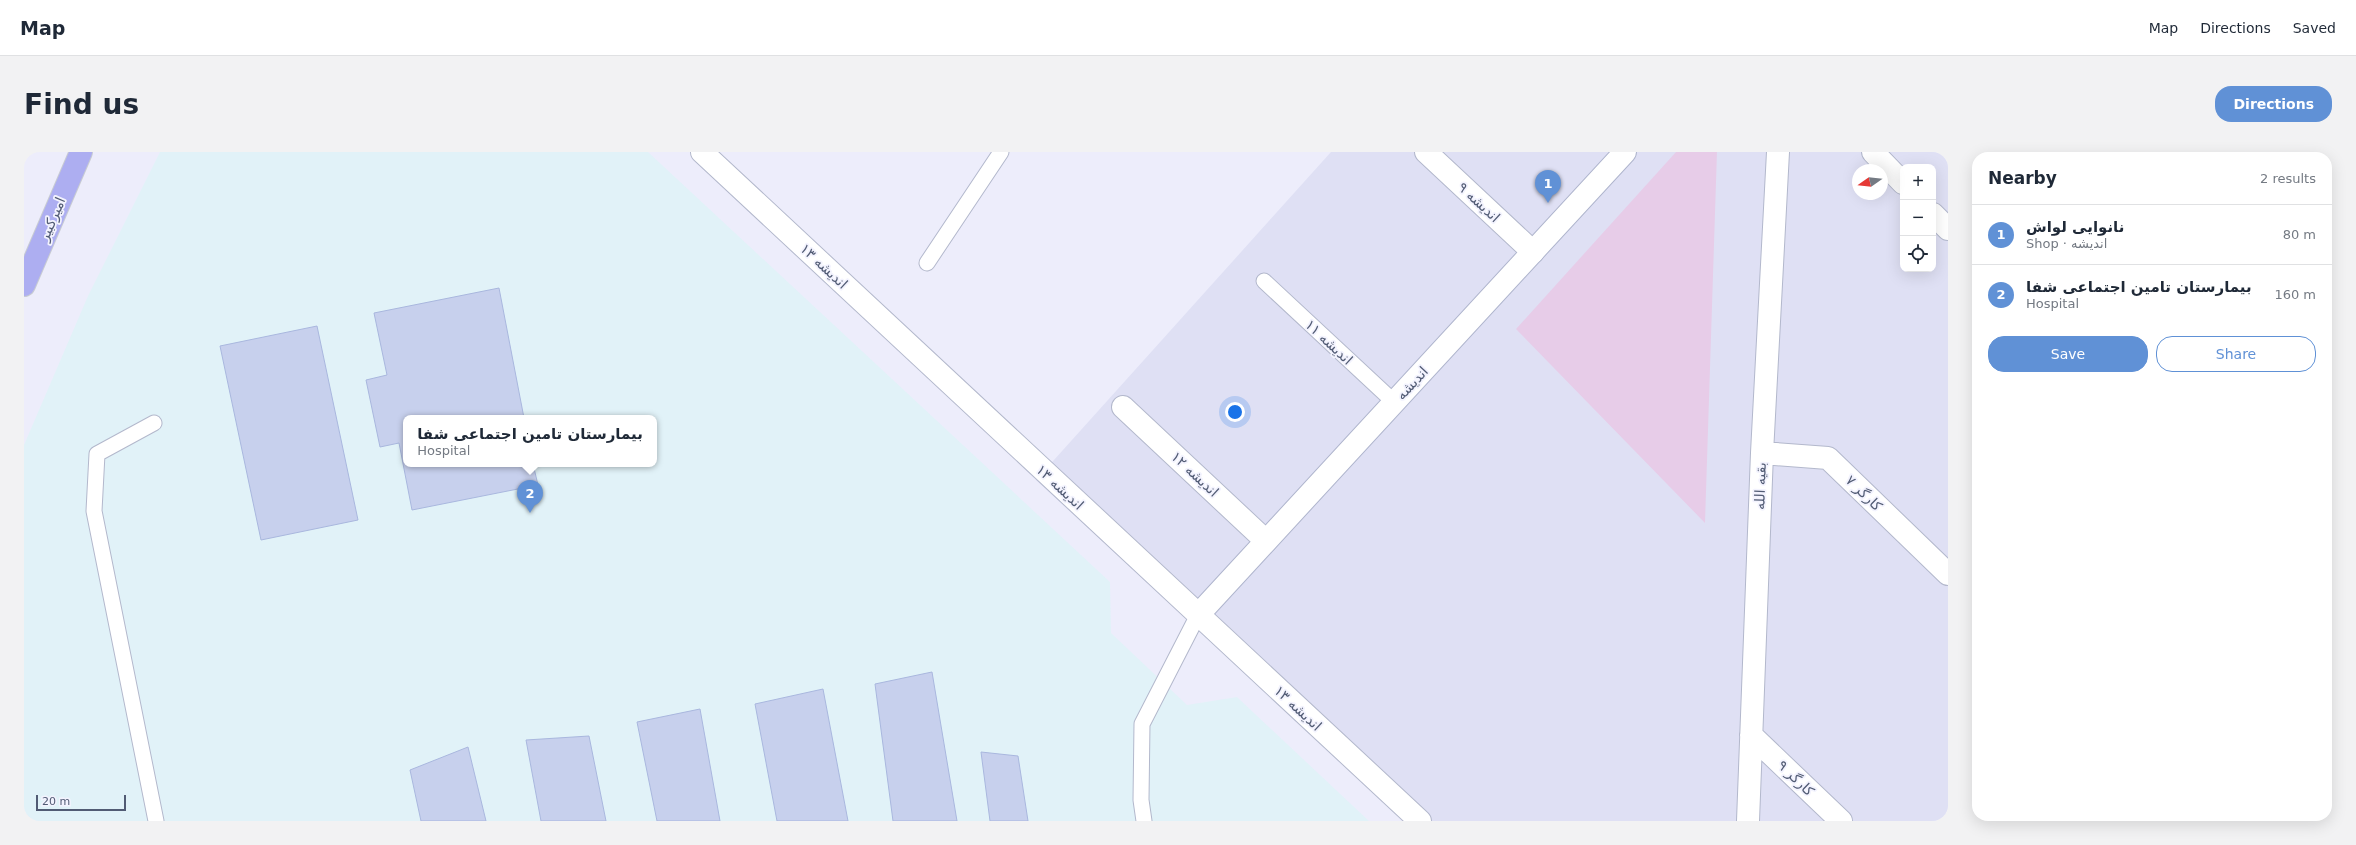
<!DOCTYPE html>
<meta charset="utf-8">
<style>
:root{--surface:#fff;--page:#f2f2f3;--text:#1f2937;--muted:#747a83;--line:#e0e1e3;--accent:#6091d6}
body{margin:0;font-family:"DejaVu Sans","Noto Naskh Arabic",sans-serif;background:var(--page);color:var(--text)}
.controls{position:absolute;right:12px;top:12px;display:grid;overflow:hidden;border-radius:8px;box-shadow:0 4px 16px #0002}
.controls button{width:36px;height:36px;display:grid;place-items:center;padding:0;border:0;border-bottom:1px solid var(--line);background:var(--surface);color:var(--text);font:20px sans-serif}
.compass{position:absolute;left:1828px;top:12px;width:36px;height:36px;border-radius:50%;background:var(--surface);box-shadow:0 4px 16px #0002;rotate:256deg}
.scale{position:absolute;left:12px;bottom:10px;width:90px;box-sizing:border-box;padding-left:4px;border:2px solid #515b74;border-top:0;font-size:11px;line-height:14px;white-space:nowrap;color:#515b74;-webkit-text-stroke:3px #f3f3fe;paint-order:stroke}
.you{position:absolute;left:1211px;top:260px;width:14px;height:14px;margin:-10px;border:3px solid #fff;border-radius:50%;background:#1a73e8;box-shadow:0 0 0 6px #1a73e833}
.badge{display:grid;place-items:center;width:26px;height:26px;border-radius:50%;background:var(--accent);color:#fff;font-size:13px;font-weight:700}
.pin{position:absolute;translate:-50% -33px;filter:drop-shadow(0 1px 2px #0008)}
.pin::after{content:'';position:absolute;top:21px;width:14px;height:12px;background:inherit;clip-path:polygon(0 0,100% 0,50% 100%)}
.popup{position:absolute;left:379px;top:263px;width:254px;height:52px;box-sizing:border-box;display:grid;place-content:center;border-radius:8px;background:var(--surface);filter:drop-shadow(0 1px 3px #0005);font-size:13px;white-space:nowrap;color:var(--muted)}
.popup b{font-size:15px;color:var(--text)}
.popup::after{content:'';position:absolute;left:50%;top:100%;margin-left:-8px;border:8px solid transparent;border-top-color:var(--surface)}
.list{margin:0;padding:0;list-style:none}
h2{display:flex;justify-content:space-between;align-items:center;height:52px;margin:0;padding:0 16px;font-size:17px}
h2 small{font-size:13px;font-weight:400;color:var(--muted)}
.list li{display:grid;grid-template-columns:26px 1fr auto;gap:12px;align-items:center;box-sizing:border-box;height:60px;padding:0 16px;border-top:1px solid var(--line)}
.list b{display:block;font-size:15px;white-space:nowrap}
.list p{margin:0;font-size:13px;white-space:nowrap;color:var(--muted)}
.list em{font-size:13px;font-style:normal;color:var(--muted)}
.actions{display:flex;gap:8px;padding:12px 16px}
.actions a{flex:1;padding:9px 0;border:1px solid var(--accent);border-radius:16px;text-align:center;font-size:14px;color:var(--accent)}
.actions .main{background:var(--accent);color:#fff}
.icon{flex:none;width:22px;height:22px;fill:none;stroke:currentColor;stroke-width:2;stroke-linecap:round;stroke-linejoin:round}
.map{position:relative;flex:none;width:1924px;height:669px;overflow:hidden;border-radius:16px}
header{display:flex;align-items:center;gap:24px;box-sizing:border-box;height:56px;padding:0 20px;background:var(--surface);border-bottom:1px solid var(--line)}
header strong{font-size:19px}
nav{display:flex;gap:22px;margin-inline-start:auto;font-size:14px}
.intro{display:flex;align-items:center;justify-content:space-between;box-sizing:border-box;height:96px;padding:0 24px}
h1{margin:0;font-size:28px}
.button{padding:10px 18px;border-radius:16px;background:var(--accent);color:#fff;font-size:14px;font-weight:700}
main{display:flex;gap:24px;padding:0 24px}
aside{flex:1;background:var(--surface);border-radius:16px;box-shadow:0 4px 16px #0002}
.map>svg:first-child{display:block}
.residential{fill:#dfe0f4;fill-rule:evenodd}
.medical{fill:#e1f2f8;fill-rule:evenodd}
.green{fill:#e7cce8}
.building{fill:#c7d0ed;stroke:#a9b7de}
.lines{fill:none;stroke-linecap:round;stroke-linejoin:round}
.lane-casing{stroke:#b3b8cc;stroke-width:17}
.street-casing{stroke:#b3b8cc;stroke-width:24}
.secondary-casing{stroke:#afb5cd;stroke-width:24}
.primary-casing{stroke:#c7cbd3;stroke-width:24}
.lane{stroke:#fff;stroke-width:15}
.street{stroke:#fff;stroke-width:22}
.secondary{stroke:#fff;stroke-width:22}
.primary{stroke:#adaef1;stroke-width:22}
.labels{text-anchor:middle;stroke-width:3.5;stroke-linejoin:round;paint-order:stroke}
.street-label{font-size:14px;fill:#515b74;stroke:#f3f3fe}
</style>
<header>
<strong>Map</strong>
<nav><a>Map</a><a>Directions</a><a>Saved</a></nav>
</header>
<div class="intro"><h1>Find us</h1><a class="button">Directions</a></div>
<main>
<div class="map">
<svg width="1924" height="669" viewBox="0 0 1924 669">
<rect width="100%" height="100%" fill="#ededfb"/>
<path class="residential" d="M1307,0H1924V669H1381L1012,328ZM1879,15H1909V117H1879ZM1834,18H1858V42H1834Z"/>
<path class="medical" d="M136,0H624L1086,430L1087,481L1163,553L1213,545L1345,669H0V293L64,144ZM382,266H630V312H382Z"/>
<path class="green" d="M1652,0H1693L1681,371L1492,177Z"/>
<path class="building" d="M475,136L500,266H382V312H509L514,333L388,358L375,291L356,295L342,228L363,223L350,161Z
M293,174L334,368L237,388L196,194Z
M908,520L933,669H869L851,532Z
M799,537L824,669H753L731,552Z
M676,557L696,669H633L613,570Z
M565,584L582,669H517L502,588Z
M444,595L462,669H397L386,618Z
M957,600L994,604L1004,669H966Z"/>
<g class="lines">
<g class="lane-casing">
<path id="lane" d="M903,111L977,0
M1240,129L1370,250
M130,271L73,302L70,359L132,669
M1120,669L1117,648L1118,572L1174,463"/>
</g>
<g class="street-casing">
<path id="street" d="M678,0L1396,669
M1402,0L1509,100
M1849,0L1879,31
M1909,62L1924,77
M1099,255L1242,389
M1738,301L1804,306L1924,422
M1727,583L1817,669
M1724,669L1738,301L1754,0"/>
</g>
<g class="secondary-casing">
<path id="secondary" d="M1174,463L1601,0"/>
</g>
<g class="primary-casing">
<path id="primary" d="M0,133L57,0"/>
</g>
<use href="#lane" class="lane"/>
<use href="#street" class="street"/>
<use href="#secondary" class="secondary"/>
<use href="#primary" class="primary"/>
</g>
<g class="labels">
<g class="street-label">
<text transform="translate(1455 50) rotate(43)" y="5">اندیشه ۹</text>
<text transform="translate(28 67) rotate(-67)" y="5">امیرکبیر</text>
<text transform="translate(800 114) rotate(43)" y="5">اندیشه ۱۳</text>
<text transform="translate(1305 190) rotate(43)" y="5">اندیشه ۱۱</text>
<text transform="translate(1388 231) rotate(-47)" y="5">اندیشه</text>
<text transform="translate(1171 322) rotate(43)" y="5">اندیشه ۱۲</text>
<text transform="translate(1736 334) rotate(-88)" y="5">بقیه الله</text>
<text transform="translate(1036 335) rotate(43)" y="5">اندیشه ۱۳</text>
<text transform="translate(1840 341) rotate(44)" y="5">کارگر ۷</text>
<text transform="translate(1274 556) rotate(43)" y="5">اندیشه ۱۳</text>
<text transform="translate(1772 626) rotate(44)" y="5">کارگر ۹</text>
</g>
</g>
</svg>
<div class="controls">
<button>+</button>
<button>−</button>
<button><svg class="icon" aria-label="locate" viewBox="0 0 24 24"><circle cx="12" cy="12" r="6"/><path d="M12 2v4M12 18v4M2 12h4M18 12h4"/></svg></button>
</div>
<svg class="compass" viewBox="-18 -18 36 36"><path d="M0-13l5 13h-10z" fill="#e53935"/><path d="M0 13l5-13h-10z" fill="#747a83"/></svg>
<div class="scale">20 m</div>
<div class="you"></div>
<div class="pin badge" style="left:1524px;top:51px">1</div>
<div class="pin badge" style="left:506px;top:361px">2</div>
<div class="popup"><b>بیمارستان تامین اجتماعی شفا</b>Hospital</div>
</div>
<aside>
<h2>Nearby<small>2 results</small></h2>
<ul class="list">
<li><span class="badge">1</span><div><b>نانوایی لواش</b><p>Shop · اندیشه</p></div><em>80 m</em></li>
<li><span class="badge">2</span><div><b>بیمارستان تامین اجتماعی شفا</b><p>Hospital</p></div><em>160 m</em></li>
</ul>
<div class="actions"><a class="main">Save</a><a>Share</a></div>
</aside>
</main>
